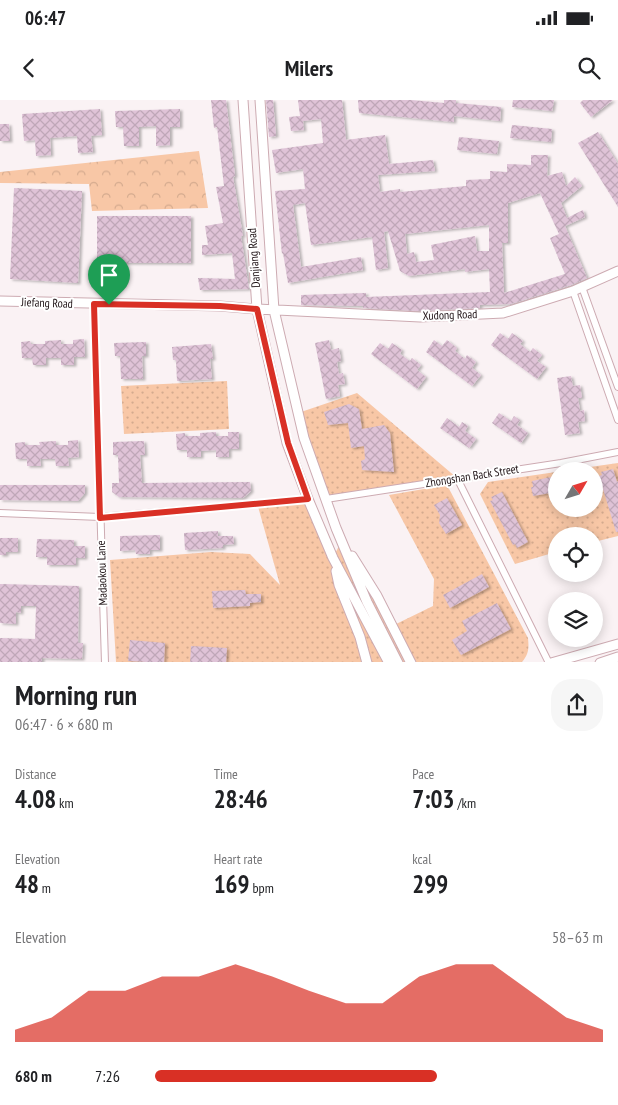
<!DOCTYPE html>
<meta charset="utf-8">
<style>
:root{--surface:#fff;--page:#f6f6f6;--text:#202124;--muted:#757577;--accent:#d93025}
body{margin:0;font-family:"PT Sans Narrow",sans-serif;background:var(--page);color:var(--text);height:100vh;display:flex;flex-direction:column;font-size:19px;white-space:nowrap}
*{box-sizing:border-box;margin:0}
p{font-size:16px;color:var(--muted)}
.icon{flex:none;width:28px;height:28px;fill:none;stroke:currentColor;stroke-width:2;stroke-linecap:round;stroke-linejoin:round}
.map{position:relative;height:562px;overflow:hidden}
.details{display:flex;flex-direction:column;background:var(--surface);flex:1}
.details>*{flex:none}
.needle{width:32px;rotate:51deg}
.buttons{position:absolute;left:548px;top:362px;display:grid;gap:10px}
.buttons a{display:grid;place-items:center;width:55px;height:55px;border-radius:50%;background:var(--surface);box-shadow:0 2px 12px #0003;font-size:25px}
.pin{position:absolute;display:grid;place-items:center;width:42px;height:42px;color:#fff;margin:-51px -21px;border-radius:50% 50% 50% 0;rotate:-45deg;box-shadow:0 0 5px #0007}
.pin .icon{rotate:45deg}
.round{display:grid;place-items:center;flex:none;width:52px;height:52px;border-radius:20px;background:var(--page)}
.head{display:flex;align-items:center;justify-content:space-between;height:85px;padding:0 15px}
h1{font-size:28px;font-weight:600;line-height:38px}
.metrics{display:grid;grid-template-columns:repeat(3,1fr);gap:8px;height:85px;padding:5px 15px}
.metrics div{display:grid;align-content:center}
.metrics b{font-size:25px;font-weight:600}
.metrics small{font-size:14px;font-weight:400}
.metrics p{font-size:14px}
.chart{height:140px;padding:10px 15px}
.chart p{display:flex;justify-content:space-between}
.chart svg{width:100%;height:90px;margin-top:5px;fill:var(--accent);opacity:.7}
ul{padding:0 15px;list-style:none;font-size:16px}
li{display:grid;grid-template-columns:80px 60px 1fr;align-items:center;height:38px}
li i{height:12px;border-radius:6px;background:var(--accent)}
.status{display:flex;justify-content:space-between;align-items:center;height:35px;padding:0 25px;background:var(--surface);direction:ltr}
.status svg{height:14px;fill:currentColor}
header{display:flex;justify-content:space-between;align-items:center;height:65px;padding:0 15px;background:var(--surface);font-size:22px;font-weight:600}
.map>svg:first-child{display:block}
.grass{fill:url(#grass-dots)}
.park{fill:url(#park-crowns)}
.building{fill:url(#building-cross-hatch);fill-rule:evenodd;filter:url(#shadow)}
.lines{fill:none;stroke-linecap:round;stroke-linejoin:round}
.street-casing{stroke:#cdabb2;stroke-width:8}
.secondary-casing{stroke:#cdabb2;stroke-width:11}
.street{stroke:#fff;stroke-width:6}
.secondary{stroke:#fff;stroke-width:9}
.route-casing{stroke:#fff;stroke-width:10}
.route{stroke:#d93025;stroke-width:6}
.labels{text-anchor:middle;stroke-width:4;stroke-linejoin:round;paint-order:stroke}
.street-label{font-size:12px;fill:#1f1316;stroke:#fff}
</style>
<div class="status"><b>06:47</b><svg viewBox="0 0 49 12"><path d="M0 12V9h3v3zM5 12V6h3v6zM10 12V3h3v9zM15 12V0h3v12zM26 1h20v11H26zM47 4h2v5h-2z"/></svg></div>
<header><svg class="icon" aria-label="back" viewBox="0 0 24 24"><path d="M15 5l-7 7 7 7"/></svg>Milers<svg class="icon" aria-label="search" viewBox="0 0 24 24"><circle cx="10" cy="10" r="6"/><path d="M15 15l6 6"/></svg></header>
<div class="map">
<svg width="618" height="563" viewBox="0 0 618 563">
<defs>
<pattern id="grass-dots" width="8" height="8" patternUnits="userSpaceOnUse" patternTransform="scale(1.25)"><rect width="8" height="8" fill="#f8c7a6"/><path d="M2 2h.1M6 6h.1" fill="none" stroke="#d4aa8e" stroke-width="1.8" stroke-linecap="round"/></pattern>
<pattern id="park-crowns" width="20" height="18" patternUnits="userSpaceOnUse" patternTransform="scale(1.25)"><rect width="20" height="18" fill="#f8c7a6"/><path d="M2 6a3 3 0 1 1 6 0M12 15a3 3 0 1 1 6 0" fill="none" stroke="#d4aa8e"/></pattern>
<pattern id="building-cross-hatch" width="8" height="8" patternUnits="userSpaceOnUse" patternTransform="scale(1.25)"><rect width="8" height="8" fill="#dfc3d7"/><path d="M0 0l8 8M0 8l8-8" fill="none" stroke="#bfa7b8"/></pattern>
<filter id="shadow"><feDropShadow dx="2.5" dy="1.5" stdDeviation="1" flood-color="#0004"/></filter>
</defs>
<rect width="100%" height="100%" fill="#faf2f4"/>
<path class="grass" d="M227,281L229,329L124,334L121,286Z
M357,293L457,378L326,399L298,313Z
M618,363V436L594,442V436H556V452L515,464L480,394L488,382L556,372V409H594V371H562Z
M447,385L528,538C529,548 529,555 521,563L116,562L110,460L211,452L250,454L280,485L257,403L308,399L333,457L342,441L392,526L433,506L434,479L389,395Z"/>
<path class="park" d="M199,51L208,108L92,111L89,84L0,83V72Z"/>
<path class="building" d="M211,0H226L235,76L233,77L243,136H241L249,189L200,190L198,178L235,179L232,153L202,155V145H208L205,126L223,123L216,87L224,86L217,27L214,28Z
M266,0H273L276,36L269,37Z
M298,0H342L346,40L385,35L389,64L433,60L435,71L378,75L380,92L400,89V92L466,86V80L490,79V71L507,72V64L531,65V55H548L547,76L562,72L566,86L575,77L582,86L561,103L567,118L583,110L585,117L565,126L587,178L571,185L511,204L480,205V208L416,211L363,208V206L301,205V195L366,193V197L490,192L489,169L465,172V169L409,176L400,171L388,131L384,132L388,168L376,170L372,137L311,145L305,103L293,105L301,167L361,157L363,170L288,183L283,153L282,154L275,91L305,89L303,69L276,73L272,50L323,43L321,19L303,21L304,30L291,31L289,17L300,16ZM540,93L559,134L550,138L565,174L504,193L502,143H508V103ZM489,125V151H477L475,136L431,145L434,160L416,162L414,152L407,154L405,134Z
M358,0H411L444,3V0H456V3L501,7L500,21L454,16V22L359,13Z
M513,0H554L552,11L512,7Z
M583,0H613L591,17L580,3Z
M100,9L102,35L91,36L93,52L78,53L77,36L50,38L51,55L36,56L35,40L24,41L22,14Z
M180,9V27H170V45L156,46V26L139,27V46H124L123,27H116L115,11Z
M0,24H9L10,41H0Z
M512,25L552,29L551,42L510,38Z
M598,32L618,64V107L578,43Z
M459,37L499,41L497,54L457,50Z
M14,88L82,91L78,183L10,179Z
M97,116H191V163H97Z
M500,233L508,239L512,233L523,241L520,244L530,252L533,248L542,255L537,261L546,267L537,279L491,245Z
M84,239L85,257H74V265H61V258H46V265H33L32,258H22L21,242L30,241L31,244H45V241L61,240V244H73V240Z
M329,240L331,250L339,248L341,261L337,262L339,274L343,273L345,284L338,285L340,296L326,299L315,243Z
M434,240L442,246L447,240L457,248L455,251L465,259L467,255L476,262L472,268L481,275L472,286L426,252Z
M146,242V256H142L143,279H121L120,256H115L114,243Z
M380,243L388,249L392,243L402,250L400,254L410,261L412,258L421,265L417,270L426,277L417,289L371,254Z
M211,244L213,259H210L212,279L177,281L176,260H173L172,247Z
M571,276L573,286L580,285L582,298H578L580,311L584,310L585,321L578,322L580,333L565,335L557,278Z
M349,304L359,309L362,329L384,325L390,333L394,372L362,370L361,361L365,359L364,346L351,348L348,323L328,325L324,312Z
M499,313L511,321L514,316L520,320L517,325L528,333L521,343L492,323Z
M447,318L459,327L462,322L468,326L465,331L476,339L469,348L440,328Z
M216,332V336H228V332H239V349H229V357H216V350L201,351V357H187V350H177L176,334L185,333V336H200V333Z
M78,340L79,357L68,358L69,366H56L55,359H40L41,366H27V359H16L15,343L25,342V345H40L39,342L56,341V345H68V341Z
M144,341L145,355H140L142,383L250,382L251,391L243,398L119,397L112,392V383H119L118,355H113V342Z
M613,369L617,382L618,381V432H616L599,376L602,375L601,372Z
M556,376V392L533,396L531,387H533L532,381Z
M0,385H85V393L78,401L0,400Z
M502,392L528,442L517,448L515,444L513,445L490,401L493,400L491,397Z
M447,398L462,425L446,434L439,423L440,415L434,405Z
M218,431V436H233L234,444L223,445V448L185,450L184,433Z
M160,435V450H150V454H136L135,450L120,451V436Z
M0,438H18V452H6V455H0Z
M37,439L74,440V446H85V458H76V465H47V457H36Z
M482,474L489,487L450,508L443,495Z
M0,484L79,486L78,543H83L82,559L42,558V563L0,562V538L35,539L36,506H21V513L16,512V524L0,523Z
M245,490L246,494H261V502L250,503V506L213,508L212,491Z
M497,503L511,529L461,555L452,540L467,531L462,521Z
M130,540L165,543L164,563L128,561Z
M191,546L227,548L226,563H190Z"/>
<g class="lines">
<defs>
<path id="street" d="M582,187L618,287
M573,191L618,320
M94,204L105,563
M457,378L549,563
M326,399L561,363L618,352
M0,413L100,417L308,399"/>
<path id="secondary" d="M243,0L257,209L287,343L308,399L333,458L389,563
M260,0L274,210L304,338L336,428L367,502L398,563
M0,201L220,206L257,209L420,217L503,213L573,191L618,171
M352,456L377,496L411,563
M336,471L339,485L360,537L367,563
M551,563L618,544
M600,563L618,557"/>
</defs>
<use href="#street" class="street-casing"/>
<use href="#secondary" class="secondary-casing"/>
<use href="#street" class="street"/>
<use href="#secondary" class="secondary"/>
</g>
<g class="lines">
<defs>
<path id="route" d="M94,204L220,206L257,209L288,343L308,399L100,418Z"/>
</defs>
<use href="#route" class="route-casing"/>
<use href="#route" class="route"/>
</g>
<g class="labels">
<g class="street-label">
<text transform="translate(254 158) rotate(-94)" y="4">Danjiang Road</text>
<text transform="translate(47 203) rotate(2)" y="4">Jiefang Road</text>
<text transform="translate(450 215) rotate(-2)" y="4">Xudong Road</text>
<text transform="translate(472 376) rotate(-9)" y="4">Zhongshan Back Street</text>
<text transform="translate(102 473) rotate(-92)" y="4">Madaokou Lane</text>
</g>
</g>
</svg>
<div class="buttons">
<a><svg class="needle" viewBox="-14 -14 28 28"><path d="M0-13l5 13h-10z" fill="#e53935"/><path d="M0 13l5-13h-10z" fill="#757577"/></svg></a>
<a><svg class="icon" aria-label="locate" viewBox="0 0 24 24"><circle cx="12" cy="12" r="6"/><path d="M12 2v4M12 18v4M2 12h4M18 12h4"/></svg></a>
<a><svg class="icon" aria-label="layers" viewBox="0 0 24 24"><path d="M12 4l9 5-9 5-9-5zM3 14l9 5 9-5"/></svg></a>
</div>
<div class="pin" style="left:109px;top:205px;background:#1e9e55"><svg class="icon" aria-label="arrive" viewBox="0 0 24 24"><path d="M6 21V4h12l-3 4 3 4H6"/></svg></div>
</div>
<section class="details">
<div class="head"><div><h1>Morning run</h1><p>06:47 · 6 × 680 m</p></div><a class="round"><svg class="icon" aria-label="share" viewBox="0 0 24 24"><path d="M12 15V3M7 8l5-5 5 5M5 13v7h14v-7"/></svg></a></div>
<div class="metrics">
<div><p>Distance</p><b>4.08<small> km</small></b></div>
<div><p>Time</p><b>28:46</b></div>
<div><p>Pace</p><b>7:03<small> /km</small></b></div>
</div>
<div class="metrics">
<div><p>Elevation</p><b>48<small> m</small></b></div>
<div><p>Heart rate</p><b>169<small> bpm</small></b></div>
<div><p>kcal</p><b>299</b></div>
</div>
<div class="chart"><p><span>Elevation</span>58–63 m</p>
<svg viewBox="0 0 160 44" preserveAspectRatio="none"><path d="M0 44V38L10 32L20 19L30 19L40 12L50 12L60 6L70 12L80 19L90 25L100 25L110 12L120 6L130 6L140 19L150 32L160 38V44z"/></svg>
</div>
<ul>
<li><b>680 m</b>7:26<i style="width:63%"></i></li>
</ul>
</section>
